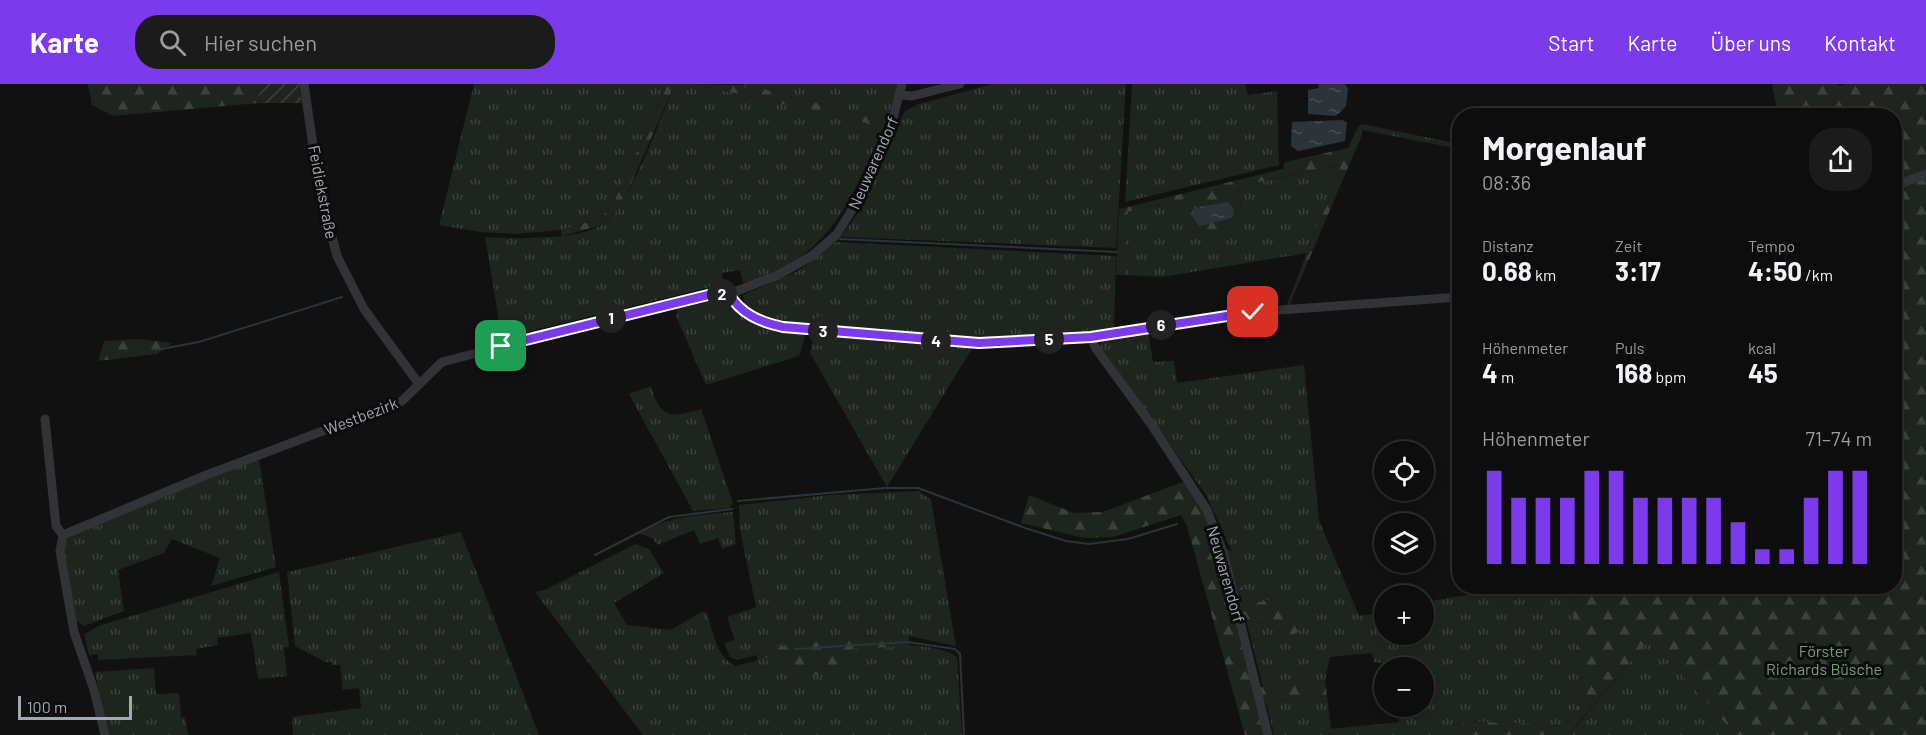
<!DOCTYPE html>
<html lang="de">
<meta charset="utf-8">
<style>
:root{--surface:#0d0d0e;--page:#1b1b1c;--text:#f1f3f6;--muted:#9a9c9e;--line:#2d2d2e;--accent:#7c3aed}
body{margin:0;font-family:Barlow,sans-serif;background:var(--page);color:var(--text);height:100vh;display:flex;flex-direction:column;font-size:22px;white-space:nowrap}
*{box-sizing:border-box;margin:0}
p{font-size:20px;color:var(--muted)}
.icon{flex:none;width:33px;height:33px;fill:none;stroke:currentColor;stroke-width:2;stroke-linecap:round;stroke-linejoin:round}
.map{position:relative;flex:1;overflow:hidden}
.sheet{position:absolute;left:1452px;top:24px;width:450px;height:486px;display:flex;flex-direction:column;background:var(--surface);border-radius:24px;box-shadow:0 3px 9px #0003,0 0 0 2px var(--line)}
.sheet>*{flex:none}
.fabs{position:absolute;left:1374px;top:357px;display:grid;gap:12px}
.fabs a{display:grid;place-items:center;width:60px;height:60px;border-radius:50%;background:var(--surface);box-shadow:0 3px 9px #0003,0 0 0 2px var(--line);font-size:30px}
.scale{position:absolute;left:18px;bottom:15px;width:114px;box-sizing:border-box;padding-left:6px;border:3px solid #a4a8b1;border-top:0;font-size:16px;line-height:21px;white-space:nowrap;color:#a4a8b1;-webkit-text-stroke:4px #0c0c0d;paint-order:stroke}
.pin{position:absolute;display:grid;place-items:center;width:51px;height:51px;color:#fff;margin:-26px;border-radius:12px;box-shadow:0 3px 9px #0006}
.km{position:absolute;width:30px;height:30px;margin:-15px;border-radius:50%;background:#222;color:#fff;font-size:16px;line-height:30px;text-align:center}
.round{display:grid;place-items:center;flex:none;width:63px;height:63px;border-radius:24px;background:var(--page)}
.overview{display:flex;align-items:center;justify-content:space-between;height:102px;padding:0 30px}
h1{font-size:33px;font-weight:700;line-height:45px}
.stats{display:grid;grid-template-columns:repeat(3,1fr);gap:9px;height:102px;padding:6px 30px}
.stats div{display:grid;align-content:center}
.stats b{font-size:26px;font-weight:700}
.stats small{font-size:16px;font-weight:400}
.stats p{font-size:16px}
.chart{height:168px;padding:12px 30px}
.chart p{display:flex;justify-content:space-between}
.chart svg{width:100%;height:108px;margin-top:6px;stroke:var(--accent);stroke-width:6}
header{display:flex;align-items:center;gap:36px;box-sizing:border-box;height:84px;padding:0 30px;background:var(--accent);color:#fff}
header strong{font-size:28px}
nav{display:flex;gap:33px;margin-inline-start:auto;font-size:21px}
.search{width:420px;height:54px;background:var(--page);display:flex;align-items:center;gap:15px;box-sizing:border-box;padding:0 21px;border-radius:24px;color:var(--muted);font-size:22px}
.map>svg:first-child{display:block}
.grass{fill:url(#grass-tufts)}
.forest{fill:url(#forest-firs)}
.garden{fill:url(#garden-furrows)}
.water{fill:url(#water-ripples)}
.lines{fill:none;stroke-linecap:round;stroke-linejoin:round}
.stream{stroke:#2c3339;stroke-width:2}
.minor{stroke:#323337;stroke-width:9}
.route-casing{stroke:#fff;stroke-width:12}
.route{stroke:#7c3aed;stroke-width:8}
.labels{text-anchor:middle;stroke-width:6;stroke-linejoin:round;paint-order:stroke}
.street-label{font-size:16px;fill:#a4a8b1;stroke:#0c0c0d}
.park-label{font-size:16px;fill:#7d9a7d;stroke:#0c0c0d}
</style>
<header>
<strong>Karte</strong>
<div class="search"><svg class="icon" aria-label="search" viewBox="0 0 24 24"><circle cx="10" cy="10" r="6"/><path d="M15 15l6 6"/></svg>Hier suchen</div>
<nav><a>Start</a><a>Karte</a><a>Über uns</a><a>Kontakt</a></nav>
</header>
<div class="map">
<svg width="1926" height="651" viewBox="0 0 1926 651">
<defs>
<pattern id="grass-tufts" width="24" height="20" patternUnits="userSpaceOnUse" patternTransform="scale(1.5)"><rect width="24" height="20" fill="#1e241e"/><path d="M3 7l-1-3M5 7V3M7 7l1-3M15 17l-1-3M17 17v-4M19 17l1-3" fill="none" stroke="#3c413c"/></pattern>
<pattern id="forest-firs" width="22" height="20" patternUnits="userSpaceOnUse" patternTransform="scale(1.5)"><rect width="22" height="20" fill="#1e241e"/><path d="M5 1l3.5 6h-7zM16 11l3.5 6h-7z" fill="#3c413c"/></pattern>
<pattern id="garden-furrows" width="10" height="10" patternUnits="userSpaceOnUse" patternTransform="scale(1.5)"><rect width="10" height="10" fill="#1e241e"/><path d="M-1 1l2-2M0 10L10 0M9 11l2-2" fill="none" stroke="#3c413c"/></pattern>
<pattern id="water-ripples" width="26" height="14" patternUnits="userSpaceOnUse" patternTransform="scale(1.5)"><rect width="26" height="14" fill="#2c3339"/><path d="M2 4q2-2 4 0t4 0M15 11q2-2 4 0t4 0" fill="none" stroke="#484e53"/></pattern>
</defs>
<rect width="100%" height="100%" fill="#111112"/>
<path class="grass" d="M474,0H668L613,120L601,134L561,146L516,150L481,148L439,141Z
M675,0H694L884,43C850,117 831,175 743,199L740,186L722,189L723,200L502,254L485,153C515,155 576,156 602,141C628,126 662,31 675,0Z
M898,0L887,37L748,1V0Z
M992,0H1126L1116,164L841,153L859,127L905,27L919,20Z
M1132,0H1245L1248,11L1277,7L1279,81L1125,118Z
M1362,40L1459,60V65L1362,46Z
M1342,81L1307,169L1162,193L1124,191L1125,128L1187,115L1192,149L1242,140L1239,102Z
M836,158L1116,172L1114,245L979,254L786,239L768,235L744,222L743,211L798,187Z
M709,215L726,220L763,244L806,250L799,272L706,301L676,232L678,223Z
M1148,246L1153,278L1174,277L1177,299L1304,281L1319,436L1359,532L1371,530L1385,551L1424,550V518L1517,503H1570L1583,614L1565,642L1464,637L1465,651H1274L1266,618L1327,612L1331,645L1399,638L1398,623L1424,622V584L1395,583L1394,581L1374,578L1372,569L1330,573L1325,597L1263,603L1246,536L1265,540L1288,552V512L1254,519L1246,515L1232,467L1206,411L1100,262L1103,255Z
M814,251L973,263L887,403L810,269Z
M651,302C660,335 672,334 701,325L733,419L729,424L693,427L629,310Z
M259,375L276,483L211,502L220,474L172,455L164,469L118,486L124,527L84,542L74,535L63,463L69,451Z
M919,407L931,416L956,562L909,552L856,553L761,564L756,571L737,576L730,573L724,559L735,556L727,533L756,523L740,446L739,421L830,411Z
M733,428L736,460L722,465L718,454L700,460L694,446L658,461L652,454L638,449C669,432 699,431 733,428Z
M461,448L539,651H293L292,633L361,624L359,604L343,606L340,581H332V578H325L295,562L287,488Z
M635,460L649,465L664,489L614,519L627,541L671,546L703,527L707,529C713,547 717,575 736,582L786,568L795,597C812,587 829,575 847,566C867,557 941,559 957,573L962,651H643L535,508L545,506Z
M279,488L289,563L284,564L287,592L258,595L251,549L217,554L218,561L196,565L197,571L98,576V570L89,571L84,550L101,541Z
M1650,555L1736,651H1576L1572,647Z
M154,584L156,610L179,609L181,633H185L188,651H108L95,588Z"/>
<path class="forest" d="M88,0H257L260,19L113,32L92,21Z
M668,0H675L621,123L602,141L562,152L561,146L601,134L613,120Z
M694,0L748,1L887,37L884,43Z
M1772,0H1838L1839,2L1846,0H1926V651H1736L1650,555L1572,646L1576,651H1465L1463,637L1565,642L1583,614L1570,503L1894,502V32L1778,31Z
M1362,40V51L1289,222L1286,223L1341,81L1239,102L1242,140L1192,149L1186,115L1126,128L1124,191H1116L1119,125L1283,85L1285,78L1348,64L1358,43Z
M137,255L172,259L157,270L98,277L104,257Z
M1185,397L1203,426L1216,461L1232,467L1246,515L1254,519L1288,512L1298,548L1289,553L1265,540L1243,535L1253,604L1325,597L1327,612L1266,618L1258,628L1264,651H1245L1187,442L1181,431L1113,453L1084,454L1021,439L1029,411L1074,429L1103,428Z
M909,552V562L850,565L852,582L794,597L786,569L758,576L756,571L761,564L856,553Z"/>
<path class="garden" d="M257,0H299L302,19H260Z"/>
<path class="water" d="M1318,0H1345L1348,5L1346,22L1336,32L1308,30V6L1319,4Z
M1343,36L1347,39L1345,57L1298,67L1291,62L1292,38Z
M1228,118L1234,126L1232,134L1199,142L1192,132L1194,124Z"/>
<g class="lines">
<path class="stream" d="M745,3L746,0
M840,155L1117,168
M156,266L199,258L342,213
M738,417L885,404H918L1025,444L1066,457L1089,460L1128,455L1177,440
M595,471L669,433L732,425
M795,565L907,558L955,565L960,570L964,651"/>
<path class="minor" d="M304,0L319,103L337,172L364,225L419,300
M901,11L912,12L960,0
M1894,102L1926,90
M729,210C741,230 760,238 783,243L979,259L1091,253L1253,228L1460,213
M1091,253L1095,263L1151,340L1207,426L1223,468L1268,651
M45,335L56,442L63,451
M105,651L94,606L74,548L60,467L63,451L204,392L402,317L442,278L690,214L729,210L778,191L813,171L837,150L858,116L890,45L902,0"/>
</g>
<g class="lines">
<defs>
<path id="route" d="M501,262L708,211L729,210C741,230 760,238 783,243L979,259L1091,253L1253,228"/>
</defs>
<use href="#route" class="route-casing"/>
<use href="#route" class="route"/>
</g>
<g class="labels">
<g class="street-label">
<text transform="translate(873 79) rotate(-66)" y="6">Neuwarendorf</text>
<text transform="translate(323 108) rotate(79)" y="6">Feidiekstraße</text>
<text transform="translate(361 332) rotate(-21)" y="6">Westbezirk</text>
<text transform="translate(1226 490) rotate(74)" y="6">Neuwarendorf</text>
</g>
<g class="park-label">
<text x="1824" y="573">Förster<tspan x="1824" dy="18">Richards Büsche</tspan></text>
</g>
</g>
</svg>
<div class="fabs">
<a><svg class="icon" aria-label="locate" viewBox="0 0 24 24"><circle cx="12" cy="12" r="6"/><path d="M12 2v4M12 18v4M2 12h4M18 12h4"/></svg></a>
<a><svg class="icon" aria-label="layers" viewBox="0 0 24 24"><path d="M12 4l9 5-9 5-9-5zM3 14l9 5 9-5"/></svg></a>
<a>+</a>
<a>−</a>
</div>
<div class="scale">100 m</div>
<div class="pin" style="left:501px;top:262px;background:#1e9e55"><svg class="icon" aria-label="arrive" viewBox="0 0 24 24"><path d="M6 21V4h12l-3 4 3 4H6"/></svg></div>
<div class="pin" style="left:1253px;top:228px;background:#d93025"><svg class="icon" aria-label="check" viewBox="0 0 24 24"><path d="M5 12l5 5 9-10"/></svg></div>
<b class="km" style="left:611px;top:234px">1</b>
<b class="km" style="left:722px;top:210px">2</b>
<b class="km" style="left:823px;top:247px">3</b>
<b class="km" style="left:936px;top:257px">4</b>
<b class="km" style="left:1049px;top:255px">5</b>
<b class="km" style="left:1161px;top:241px">6</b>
<section class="sheet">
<div class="overview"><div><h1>Morgenlauf</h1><p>08:36</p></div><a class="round"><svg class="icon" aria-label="share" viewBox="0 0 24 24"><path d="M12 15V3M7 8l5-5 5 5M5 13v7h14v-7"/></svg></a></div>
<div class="stats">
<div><p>Distanz</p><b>0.68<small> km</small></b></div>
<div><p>Zeit</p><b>3:17</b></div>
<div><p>Tempo</p><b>4:50<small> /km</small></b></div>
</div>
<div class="stats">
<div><p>Höhenmeter</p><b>4<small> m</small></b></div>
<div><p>Puls</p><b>168<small> bpm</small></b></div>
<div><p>kcal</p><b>45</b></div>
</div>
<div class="chart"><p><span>Höhenmeter</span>71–74 m</p>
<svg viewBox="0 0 160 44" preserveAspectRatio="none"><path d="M5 44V6M15 44V17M25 44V17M35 44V17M45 44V6M55 44V6M65 44V17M75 44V17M85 44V17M95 44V17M105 44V27M115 44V38M125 44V38M135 44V17M145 44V6M155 44V6"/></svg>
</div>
</section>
</div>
